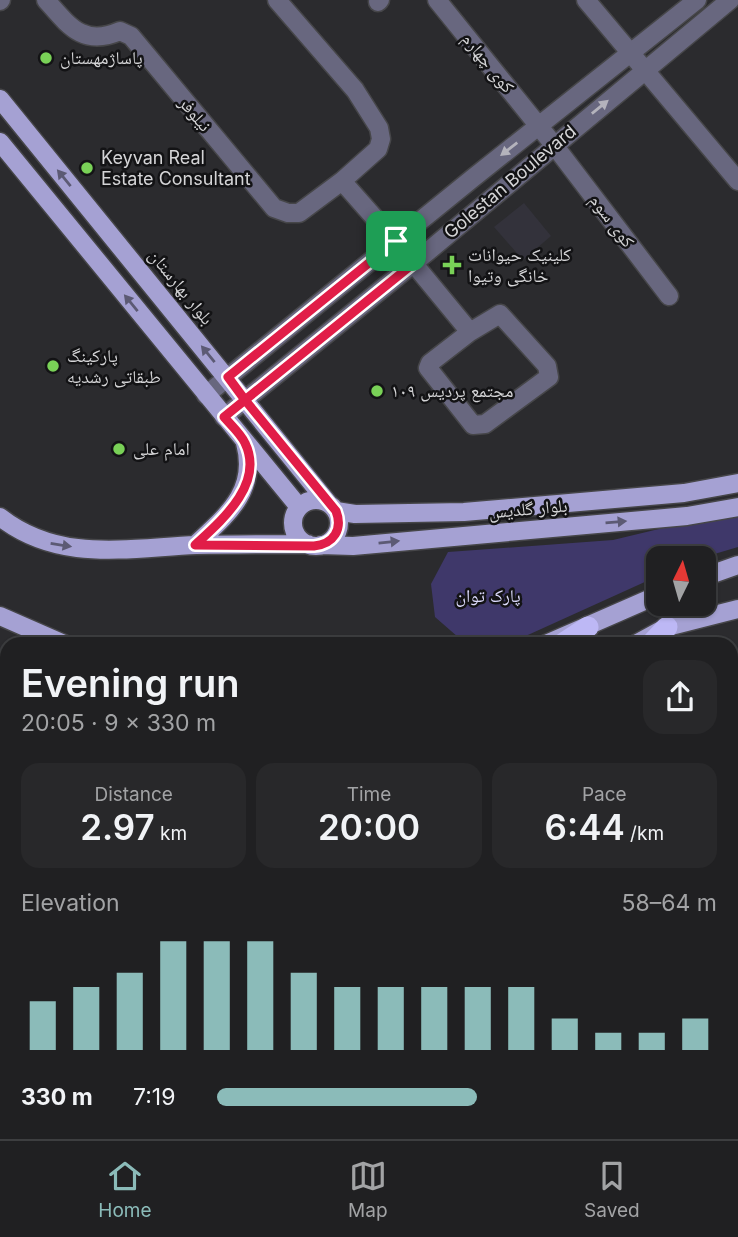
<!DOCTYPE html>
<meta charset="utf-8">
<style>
:root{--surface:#202022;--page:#28282a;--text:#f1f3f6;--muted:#a2a3a5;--line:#3d3e40;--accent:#8bbbb9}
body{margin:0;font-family:Inter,"Noto Naskh Arabic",sans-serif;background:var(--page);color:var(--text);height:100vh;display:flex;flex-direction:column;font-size:26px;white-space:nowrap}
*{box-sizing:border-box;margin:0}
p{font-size:23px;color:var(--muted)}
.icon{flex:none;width:38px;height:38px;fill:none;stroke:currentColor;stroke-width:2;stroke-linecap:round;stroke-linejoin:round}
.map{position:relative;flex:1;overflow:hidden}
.drawer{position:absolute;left:0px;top:637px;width:738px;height:502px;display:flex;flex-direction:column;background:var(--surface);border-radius:21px 21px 0 0;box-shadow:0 2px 5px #0004,0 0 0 2px var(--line)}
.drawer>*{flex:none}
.needle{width:46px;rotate:5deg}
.fabs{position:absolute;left:646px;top:546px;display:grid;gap:14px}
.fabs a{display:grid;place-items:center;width:70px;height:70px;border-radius:14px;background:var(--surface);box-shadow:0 2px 5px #0004,0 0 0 2px var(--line);font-size:35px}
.pin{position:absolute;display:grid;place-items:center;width:60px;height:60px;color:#fff;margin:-30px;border-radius:14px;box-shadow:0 4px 10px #0006}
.round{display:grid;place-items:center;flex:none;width:74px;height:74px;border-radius:21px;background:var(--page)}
.head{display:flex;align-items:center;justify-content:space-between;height:119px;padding:0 21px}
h1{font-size:38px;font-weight:600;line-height:52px}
.metrics{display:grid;grid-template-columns:repeat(3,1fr);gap:10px;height:119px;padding:7px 21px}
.metrics div{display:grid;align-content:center;border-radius:18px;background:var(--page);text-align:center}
.metrics b{font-size:35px;font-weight:600}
.metrics small{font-size:19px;font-weight:400}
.metrics p{font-size:19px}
.chart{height:196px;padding:14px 21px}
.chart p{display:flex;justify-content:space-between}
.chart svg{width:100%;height:126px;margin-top:7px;stroke:var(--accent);stroke-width:6}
ul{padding:0 21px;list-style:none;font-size:23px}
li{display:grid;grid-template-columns:112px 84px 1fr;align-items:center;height:52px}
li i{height:18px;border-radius:9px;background:var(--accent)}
.dock{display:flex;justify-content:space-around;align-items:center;height:98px;border-top:2px solid var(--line);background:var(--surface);font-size:19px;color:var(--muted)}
.dock a{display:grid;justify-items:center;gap:4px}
.dock .on{color:var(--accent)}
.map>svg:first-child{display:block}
.built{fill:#33323b}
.green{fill:#3f386a}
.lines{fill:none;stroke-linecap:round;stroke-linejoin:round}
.minor-casing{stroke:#464649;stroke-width:21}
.major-casing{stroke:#464649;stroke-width:21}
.highway-casing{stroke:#464649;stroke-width:24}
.minor{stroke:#68677f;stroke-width:18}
.major{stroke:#a5a1d3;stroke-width:18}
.highway{stroke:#bdb8f5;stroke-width:21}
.oneway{fill:#b4b3bc}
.oneway2{fill:#5c5a74}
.route-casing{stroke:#fff;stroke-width:14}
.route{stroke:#e11d48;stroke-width:9}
.poi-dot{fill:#79d157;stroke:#131315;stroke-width:2.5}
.labels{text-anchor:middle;stroke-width:5;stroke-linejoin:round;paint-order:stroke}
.poi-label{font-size:18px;fill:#d4d4d6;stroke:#131315;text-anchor:start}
.street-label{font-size:18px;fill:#d4d4d6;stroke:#131315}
.park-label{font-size:18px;fill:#dddbfd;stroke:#131315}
</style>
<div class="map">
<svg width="738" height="1139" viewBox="0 0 738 1139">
<rect width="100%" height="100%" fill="#2b2b2e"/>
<path class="built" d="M524,203L551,236L523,260L494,227Z"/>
<path class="green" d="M738,510V547L701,558H658V576L508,644H466L435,617L431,584L448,552L613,540Z
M0,649L7,653V760H0Z
M7,788V841L0,834V790Z
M0,1096H7V1132H170L187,1139H0Z"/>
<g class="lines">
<defs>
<path id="minor" d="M46,0C69,26 83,47 120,31L131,36L274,208L288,213H299L342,181L395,241L470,332L430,363L428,368L473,425L485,424L549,377L547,366L500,314L470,332
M277,0L355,90L379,128L381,139L378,149L342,181
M437,0L554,145L669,296
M586,0L738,181
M0,1L1,0
M378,2L380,0
M206,395L473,178L697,0
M224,417L414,263L730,0"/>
<path id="major" d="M0,99L328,503
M0,142L299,507
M293 523a23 23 0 1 1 46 0a23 23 0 1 1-46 0Z
M336,511L355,514L464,512L684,493L738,483
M0,517C59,563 126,548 196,545C233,544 270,544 308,544
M195,545C227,515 258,491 245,443
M321,545L353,546L687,516L738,507
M704,577L738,565
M0,616L64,644
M546,644L658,595
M636,644L667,627L738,609
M308,1139L311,1132"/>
<path id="highway" d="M562,644L588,627
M651,644L667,627
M0,775L7,774
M0,856L7,863
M0,950L7,953
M0,1021L7,1024
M0,1078L7,1079
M267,1132L293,1138
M435,1132L450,1139
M580,1132L586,1139"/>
</defs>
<use href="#minor" class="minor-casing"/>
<use href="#major" class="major-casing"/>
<use href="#highway" class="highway-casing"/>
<use href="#minor" class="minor"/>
<use href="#major" class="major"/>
<use href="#highway" class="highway"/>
</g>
<defs><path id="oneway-solid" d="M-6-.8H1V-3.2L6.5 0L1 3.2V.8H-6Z" transform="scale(1.75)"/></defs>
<g class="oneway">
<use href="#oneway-solid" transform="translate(600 107) rotate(-39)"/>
<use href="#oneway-solid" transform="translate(509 149) rotate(142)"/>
</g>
<g class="oneway2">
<use href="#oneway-solid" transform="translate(64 178) rotate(-129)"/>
<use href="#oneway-solid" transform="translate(131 303) rotate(-129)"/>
<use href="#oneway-solid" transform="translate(208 354) rotate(-129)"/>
<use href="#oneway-solid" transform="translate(616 522) rotate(-5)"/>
<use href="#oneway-solid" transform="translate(389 542) rotate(-6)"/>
<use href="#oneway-solid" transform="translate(61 545) rotate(9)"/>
</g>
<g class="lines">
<defs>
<path id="route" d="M396,241L228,377L245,400L224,417C231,425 241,434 245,443C265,484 221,521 195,545L314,546C334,544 343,529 336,511L245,400L414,263L396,241"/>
</defs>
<use href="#route" class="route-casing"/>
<use href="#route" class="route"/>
</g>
<g class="poi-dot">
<circle cx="46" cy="58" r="7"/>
<circle cx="87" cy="168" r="7"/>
<path d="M448.5 254.5h7v7h7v7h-7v7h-7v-7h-7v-7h7z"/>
<circle cx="53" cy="366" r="7"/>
<circle cx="377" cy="391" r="7"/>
<circle cx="119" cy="449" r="7"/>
</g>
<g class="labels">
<g class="poi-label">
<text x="60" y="64">پاساژمهستان</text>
<text x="101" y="164">Keyvan Real<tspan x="101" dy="21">Estate Consultant</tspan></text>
<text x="468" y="261">کلینیک حیوانات<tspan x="468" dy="21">خانگی وتیوا</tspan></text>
<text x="67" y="362">پارکینگ<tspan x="67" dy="21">طبقاتی رشدیه</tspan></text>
<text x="391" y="397">مجتمع پردیس ۱۰۹</text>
<text x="133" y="455">امام علی</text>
</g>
<g class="street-label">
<text transform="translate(488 63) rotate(51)" y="6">کوی چهارم</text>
<text transform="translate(195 114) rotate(50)" y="6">نیلوفر</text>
<text transform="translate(510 182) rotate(-40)" y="6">Golestan Boulevard</text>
<text transform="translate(612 221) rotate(53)" y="6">کوی سوم</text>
<text transform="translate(181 287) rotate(51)" y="6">بلوار بهارستان</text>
<text transform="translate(528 509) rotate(-5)" y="6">بلوار گلدیس</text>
</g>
<g class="park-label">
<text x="488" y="602">پارک توان</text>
</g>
</g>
</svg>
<div class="fabs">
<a><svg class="needle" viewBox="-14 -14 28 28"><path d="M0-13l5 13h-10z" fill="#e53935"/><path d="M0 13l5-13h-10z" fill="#a2a3a5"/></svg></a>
</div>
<div class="pin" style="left:396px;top:241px;background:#1e9e55"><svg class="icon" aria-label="arrive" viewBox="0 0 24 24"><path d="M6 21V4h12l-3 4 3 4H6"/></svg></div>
<section class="drawer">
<div class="head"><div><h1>Evening run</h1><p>20:05 · 9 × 330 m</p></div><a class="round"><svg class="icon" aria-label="share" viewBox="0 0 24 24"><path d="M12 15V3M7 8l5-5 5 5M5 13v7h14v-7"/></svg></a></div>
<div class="metrics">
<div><p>Distance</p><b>2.97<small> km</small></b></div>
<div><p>Time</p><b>20:00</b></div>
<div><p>Pace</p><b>6:44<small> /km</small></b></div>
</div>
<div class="chart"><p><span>Elevation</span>58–64 m</p>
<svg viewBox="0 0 160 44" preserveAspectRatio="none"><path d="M5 44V27M15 44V22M25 44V17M35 44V6M45 44V6M55 44V6M65 44V17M75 44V22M85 44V22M95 44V22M105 44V22M115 44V22M125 44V33M135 44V38M145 44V38M155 44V33"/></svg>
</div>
<ul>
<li><b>330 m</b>7:19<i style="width:52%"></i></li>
</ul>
</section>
</div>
<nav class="dock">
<a class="on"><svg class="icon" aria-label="home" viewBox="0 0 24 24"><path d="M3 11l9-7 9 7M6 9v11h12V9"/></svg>Home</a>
<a><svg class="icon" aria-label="map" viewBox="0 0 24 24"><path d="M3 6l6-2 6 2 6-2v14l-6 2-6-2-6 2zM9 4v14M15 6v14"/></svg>Map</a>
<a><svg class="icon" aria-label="saved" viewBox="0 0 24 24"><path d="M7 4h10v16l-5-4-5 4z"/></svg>Saved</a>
</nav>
